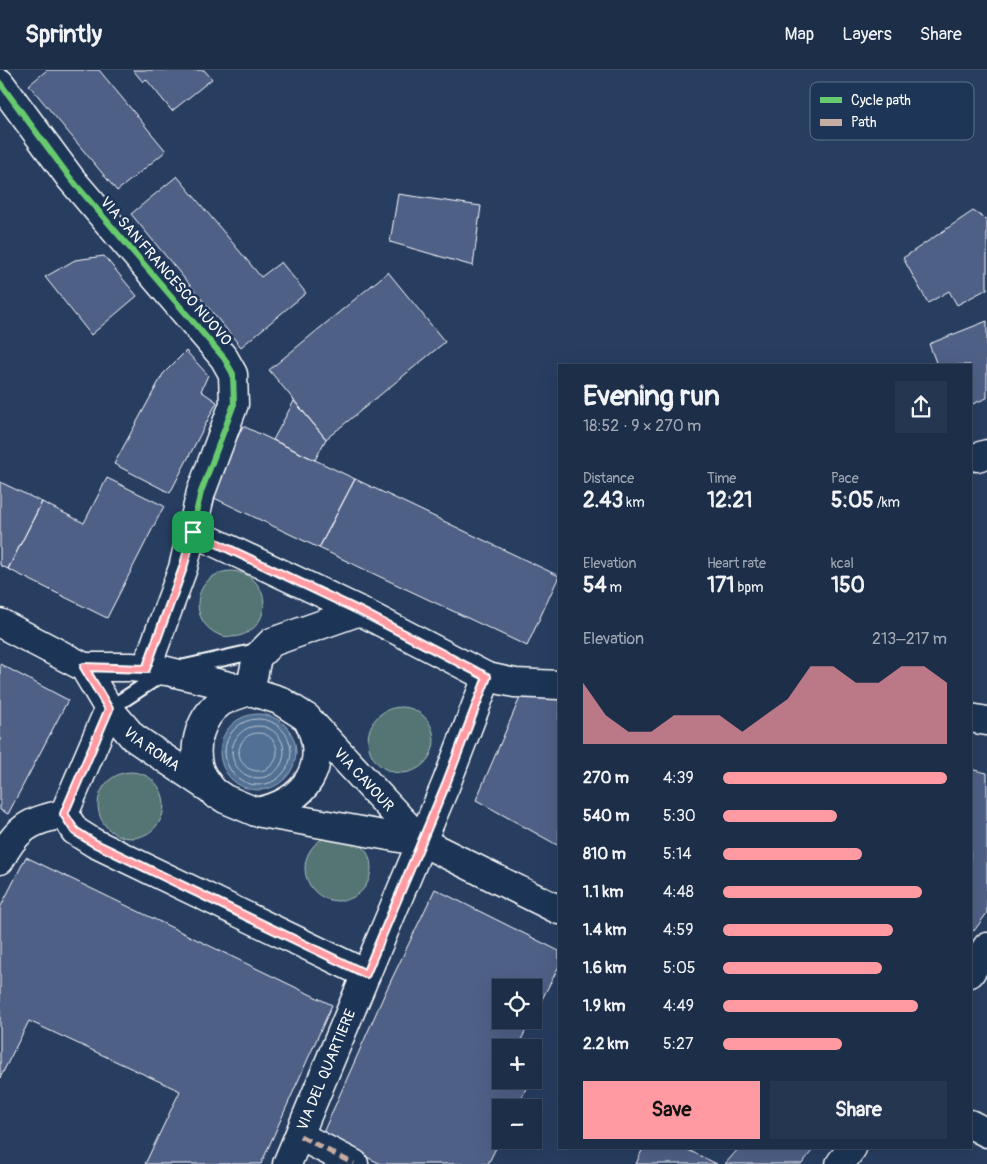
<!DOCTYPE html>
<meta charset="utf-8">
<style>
:root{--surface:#1d2e49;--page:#253650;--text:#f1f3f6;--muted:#a0a8b4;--line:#3b4a61;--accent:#ff9aa2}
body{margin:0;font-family:Pangolin,sans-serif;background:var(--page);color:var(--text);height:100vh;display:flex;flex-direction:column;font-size:19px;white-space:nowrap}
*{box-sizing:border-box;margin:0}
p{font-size:16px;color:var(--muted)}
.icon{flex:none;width:28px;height:28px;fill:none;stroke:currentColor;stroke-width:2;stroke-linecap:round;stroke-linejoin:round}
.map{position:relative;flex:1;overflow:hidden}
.panel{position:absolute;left:558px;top:294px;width:414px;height:785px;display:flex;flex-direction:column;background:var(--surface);border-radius:0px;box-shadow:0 5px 20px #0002,0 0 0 1px var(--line)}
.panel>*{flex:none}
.buttons{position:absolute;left:492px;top:909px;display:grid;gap:10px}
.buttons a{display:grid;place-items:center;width:50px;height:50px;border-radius:0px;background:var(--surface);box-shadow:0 5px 20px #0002,0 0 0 1px var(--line);font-size:25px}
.pin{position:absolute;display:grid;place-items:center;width:42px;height:42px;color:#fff;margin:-21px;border-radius:10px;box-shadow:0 2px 8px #0006}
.round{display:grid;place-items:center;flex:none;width:52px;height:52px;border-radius:0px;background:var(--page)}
.head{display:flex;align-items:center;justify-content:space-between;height:85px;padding:0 25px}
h1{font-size:28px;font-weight:800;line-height:38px}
.figures{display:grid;grid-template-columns:repeat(3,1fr);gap:8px;height:85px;padding:5px 25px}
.figures div{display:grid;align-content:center}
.figures b{font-size:21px;font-weight:800}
.figures small{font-size:14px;font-weight:400}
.figures p{font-size:14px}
.chart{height:140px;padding:10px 25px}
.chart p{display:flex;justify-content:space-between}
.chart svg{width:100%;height:90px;margin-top:5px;fill:var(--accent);opacity:.7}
.primary-button{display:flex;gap:10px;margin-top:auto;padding:10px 25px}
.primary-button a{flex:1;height:58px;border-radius:0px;background:var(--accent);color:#111;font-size:20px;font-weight:800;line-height:58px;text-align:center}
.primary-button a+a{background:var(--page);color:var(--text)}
ul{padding:0 25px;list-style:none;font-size:16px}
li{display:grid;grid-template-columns:80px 60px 1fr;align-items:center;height:38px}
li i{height:12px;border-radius:6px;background:var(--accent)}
header{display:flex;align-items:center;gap:30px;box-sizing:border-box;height:70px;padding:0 25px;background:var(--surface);border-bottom:1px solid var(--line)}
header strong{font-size:24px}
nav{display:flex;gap:28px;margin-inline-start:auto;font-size:18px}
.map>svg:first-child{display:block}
.green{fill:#557574;stroke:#aababa}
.water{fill:#516f93;stroke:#97a9be}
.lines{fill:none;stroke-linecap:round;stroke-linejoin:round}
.shore{stroke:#b9c5d4;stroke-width:1}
.building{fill:#506087;stroke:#fff}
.lane-casing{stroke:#fff;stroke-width:18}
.street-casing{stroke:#fff;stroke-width:31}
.secondary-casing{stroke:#fff;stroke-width:31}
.lane{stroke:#1d3557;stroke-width:14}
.street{stroke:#1d3557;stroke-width:28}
.secondary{stroke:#1d3557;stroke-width:28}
.quiet{stroke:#c7aca2;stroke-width:5;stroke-dasharray:10 5;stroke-linecap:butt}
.cycleway-casing{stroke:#1d3557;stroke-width:9}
.cycleway{stroke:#67ca6e;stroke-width:6}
.route-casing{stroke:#fff;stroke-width:10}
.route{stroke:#ff9aa2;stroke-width:6}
.labels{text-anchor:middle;stroke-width:5;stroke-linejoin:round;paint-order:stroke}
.street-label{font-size:15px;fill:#fff;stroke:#1d3557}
.key{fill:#1d3557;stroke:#617289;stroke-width:1}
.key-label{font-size:14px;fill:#fff}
</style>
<header>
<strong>Sprintly</strong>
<nav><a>Map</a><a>Layers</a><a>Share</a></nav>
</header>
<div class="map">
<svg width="987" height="1094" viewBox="0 0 987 1094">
<rect width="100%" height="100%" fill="#273e61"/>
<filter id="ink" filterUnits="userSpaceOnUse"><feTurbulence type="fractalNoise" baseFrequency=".02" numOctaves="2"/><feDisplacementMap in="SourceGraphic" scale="10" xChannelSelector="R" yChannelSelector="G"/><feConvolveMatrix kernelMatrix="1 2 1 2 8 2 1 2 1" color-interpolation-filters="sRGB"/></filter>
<g filter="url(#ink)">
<path class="green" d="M198 534a33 33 0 1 1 66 0a33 33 0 1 1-66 0Z
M368 670a33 33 0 1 1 66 0a33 33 0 1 1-66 0Z
M98 735a33 33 0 1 1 66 0a33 33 0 1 1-66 0Z
M305 798a33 33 0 1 1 66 0a33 33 0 1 1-66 0Z"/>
<path class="water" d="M220 682a38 38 0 1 1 76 0a38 38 0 1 1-76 0Z"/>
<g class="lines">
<path class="shore" d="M225 682a33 33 0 1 1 66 0a33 33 0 1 1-66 0Z
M232 682a26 26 0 1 1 52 0a26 26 0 1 1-52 0Z
M239 682a19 19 0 1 1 38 0a19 19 0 1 1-38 0Z"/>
</g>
<path class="building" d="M47,0H99L166,81L117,121L29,15Z
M133,0H204L212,9L172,41L146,9L143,12Z
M177,106L261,207L281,192L306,223L241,277L131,144Z
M398,124L481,136L473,196L390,172Z
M973,141L987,150V219L957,235L949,221L928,233L903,188Z
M104,186L137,226L91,265L45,207L75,190Z
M388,202L445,272L326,369L269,300Z
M987,251V328L970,335V295H937L929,274Z
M186,281L208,305L201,321L217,332L170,423L114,394L163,304Z
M294,331L326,369L315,390L273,370Z
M243,356L355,409L319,478L210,426Z
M107,408L164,436L107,548L8,499L42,432L84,453Z
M355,409L559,506L527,576L319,478Z
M0,412L42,432L8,499L0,495Z
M0,594L68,630L8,744L0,740Z
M522,623L559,624V776L476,730Z
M970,699L987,703V843L974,861L970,858Z
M26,787L332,935L261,1094H145L180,1021L29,951L0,1008V838Z
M435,819L559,881V896L534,945V918H501V950H531L517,978H501V1010H530L517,1038H501V1068L488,1094H381L322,1065L385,923Z
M643,1078H684L717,1094H636Z
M739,1078H814L802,1094H725Z"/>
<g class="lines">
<defs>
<path id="lane" d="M109,639L167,601L261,580"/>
<g id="street">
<path d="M0,13L71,109L224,288L233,304L234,334L201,422L183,498L146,599"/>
<path d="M977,387L987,384"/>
<path d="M487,607L515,613L559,615"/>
<path d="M970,648L987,651"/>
<path d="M215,724C210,716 202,708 199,698C192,675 201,646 221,632C230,627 240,624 250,621L257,587L272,572L360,541"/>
<path d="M256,742C305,733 332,695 307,648"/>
<path d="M64,744L75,761L94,773L366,904L446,714L487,607L360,541L193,462"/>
<path d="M64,744L109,639"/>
<path d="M0,790C16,759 30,750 64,744"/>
<path d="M970,903L987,877"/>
<path d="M300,1066L354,1094"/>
<path id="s1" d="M287,1094L366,904"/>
<path d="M840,1094L852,1078"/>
</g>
<g id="secondary">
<path id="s2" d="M0,553L84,597H131L167,601L250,621L279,630L307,648L422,772"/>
<path id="s3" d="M84,597L109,639L133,667L225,729L256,742L422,772L559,840"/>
<path d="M970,1054L987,1063"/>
</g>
</defs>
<use href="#lane" class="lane-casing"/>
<use href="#street" class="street-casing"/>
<use href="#secondary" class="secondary-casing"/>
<use href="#lane" class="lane"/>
<use href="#street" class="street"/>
<use href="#secondary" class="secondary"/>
<path class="quiet" d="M300,1066L354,1094"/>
<defs>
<path id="cycleway" d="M0,13L71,109L224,288L233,304L234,334L201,422L183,498L146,599
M64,744L75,761L94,773L366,904L446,714L487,607L360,541L193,462"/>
</defs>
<use href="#cycleway" class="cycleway-casing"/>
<use href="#cycleway" class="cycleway"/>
</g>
</g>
<g class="lines" filter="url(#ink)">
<defs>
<path id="route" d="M193,462L360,541L487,607L446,714L366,904L94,773L75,761L64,744L109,639L84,597L146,599L183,498Z"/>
</defs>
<use href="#route" class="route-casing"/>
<use href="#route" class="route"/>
</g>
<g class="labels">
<g class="street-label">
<text transform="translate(166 201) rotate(49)" y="5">VIA SAN FRANCESCO NUOVO</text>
<text dy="5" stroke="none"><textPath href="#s3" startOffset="108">VIA ROMA</textPath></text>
<text dy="5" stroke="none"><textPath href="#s2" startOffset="411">VIA CAVOUR</textPath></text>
<text dy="5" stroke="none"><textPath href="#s1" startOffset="102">VIA DEL QUARTIERE</textPath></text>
</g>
</g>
<rect x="810" y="12" width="164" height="58" rx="8" class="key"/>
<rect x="820" y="27" width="22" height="6" fill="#67ca6e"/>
<rect x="820" y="49" width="22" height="7" fill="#c7aca2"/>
<g class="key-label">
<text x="851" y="35">Cycle path</text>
<text x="851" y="57">Path</text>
</g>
</svg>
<div class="buttons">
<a><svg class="icon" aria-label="locate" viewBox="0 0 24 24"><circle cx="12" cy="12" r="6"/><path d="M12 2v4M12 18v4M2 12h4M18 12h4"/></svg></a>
<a>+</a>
<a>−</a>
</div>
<div class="pin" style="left:193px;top:462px;background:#1e9e55"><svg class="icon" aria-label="arrive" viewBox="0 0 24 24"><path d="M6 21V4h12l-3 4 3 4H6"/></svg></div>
<section class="panel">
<div class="head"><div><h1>Evening run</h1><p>18:52 · 9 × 270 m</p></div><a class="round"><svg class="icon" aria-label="share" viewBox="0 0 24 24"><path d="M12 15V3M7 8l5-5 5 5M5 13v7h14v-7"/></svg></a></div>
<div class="figures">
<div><p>Distance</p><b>2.43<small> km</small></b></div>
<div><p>Time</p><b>12:21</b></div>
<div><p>Pace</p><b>5:05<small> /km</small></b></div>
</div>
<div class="figures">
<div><p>Elevation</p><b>54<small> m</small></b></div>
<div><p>Heart rate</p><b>171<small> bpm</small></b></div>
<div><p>kcal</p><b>150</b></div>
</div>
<div class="chart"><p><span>Elevation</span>213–217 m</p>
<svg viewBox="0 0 160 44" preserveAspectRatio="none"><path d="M0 44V14L10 30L20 38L30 38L40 30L50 30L60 30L70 38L80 30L90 22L100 6L110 6L120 14L130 14L140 6L150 6L160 14V44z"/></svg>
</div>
<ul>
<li><b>270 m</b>4:39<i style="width:100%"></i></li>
<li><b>540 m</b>5:30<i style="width:51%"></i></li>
<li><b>810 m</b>5:14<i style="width:62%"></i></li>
<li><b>1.1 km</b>4:48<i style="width:89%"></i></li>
<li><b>1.4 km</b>4:59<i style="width:76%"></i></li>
<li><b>1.6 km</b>5:05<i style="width:71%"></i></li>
<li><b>1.9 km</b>4:49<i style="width:87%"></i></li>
<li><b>2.2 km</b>5:27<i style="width:53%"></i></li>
</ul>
<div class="primary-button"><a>Save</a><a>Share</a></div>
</section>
</div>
